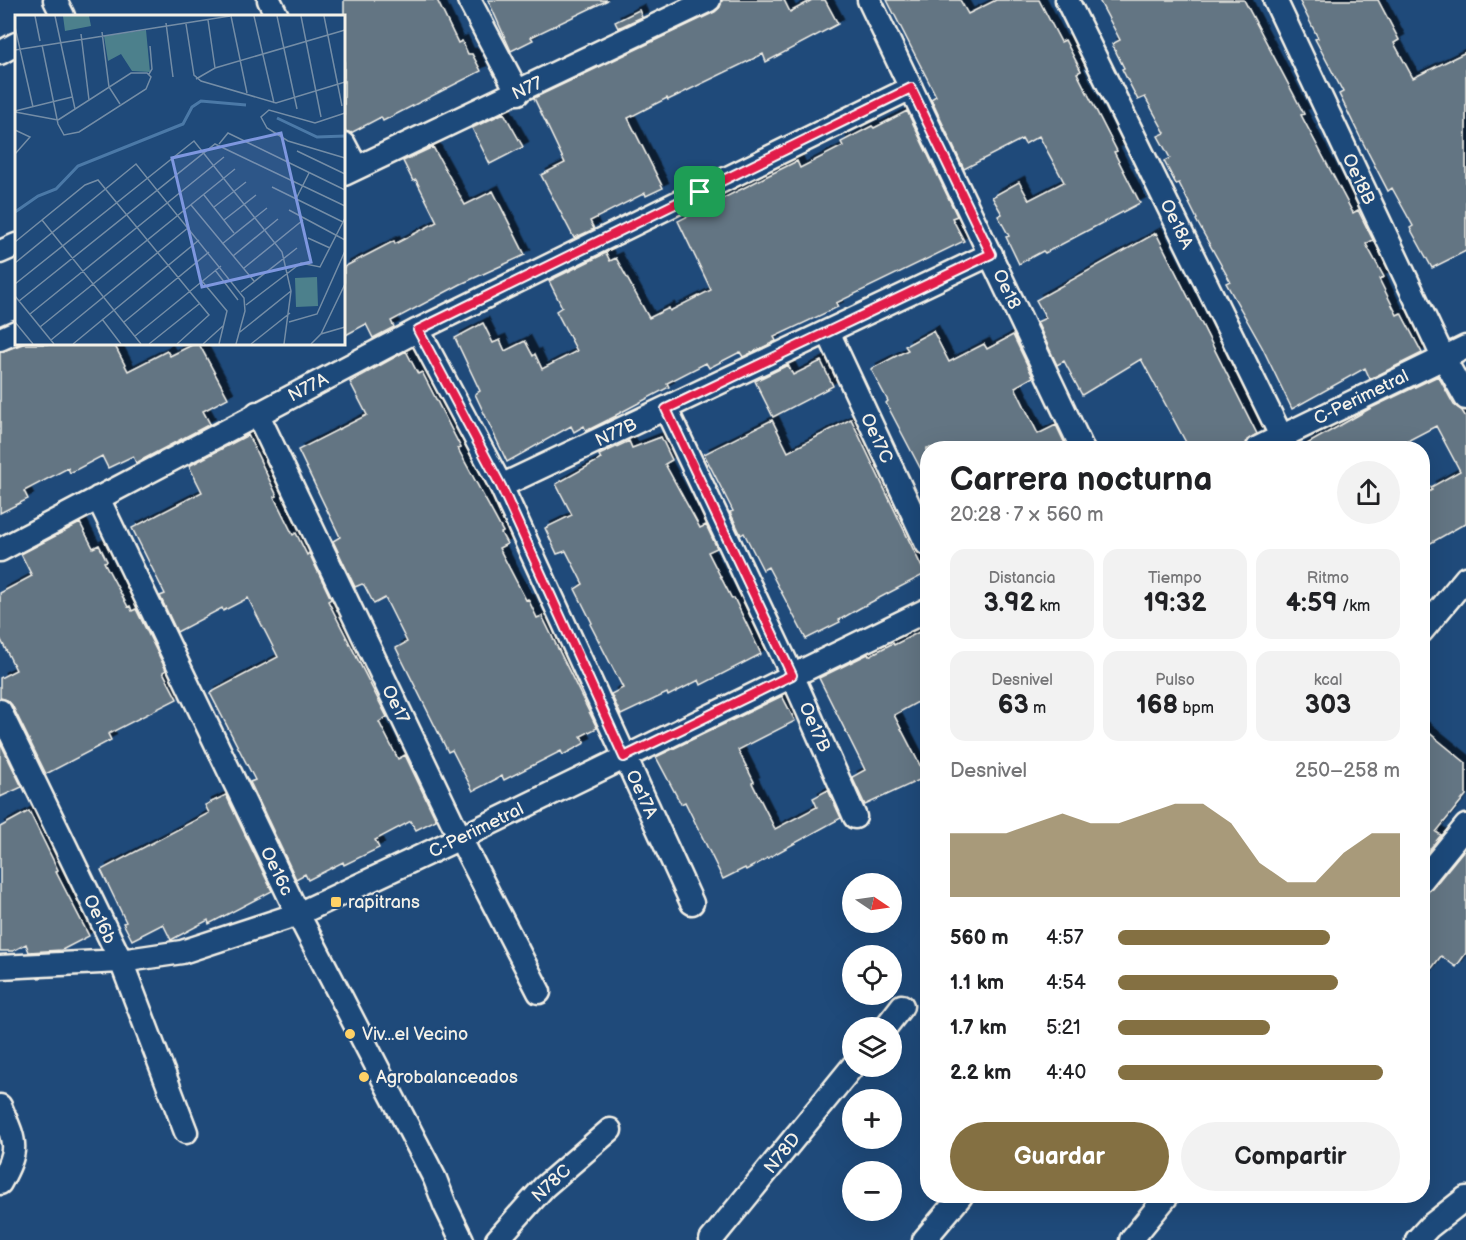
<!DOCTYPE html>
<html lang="es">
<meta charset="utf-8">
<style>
:root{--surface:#fff;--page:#f2f2f2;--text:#202124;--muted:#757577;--accent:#847042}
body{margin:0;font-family:"Balsamiq Sans",sans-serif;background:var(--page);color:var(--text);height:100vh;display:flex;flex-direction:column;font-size:22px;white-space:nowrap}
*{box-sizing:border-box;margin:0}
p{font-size:20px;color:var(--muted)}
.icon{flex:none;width:33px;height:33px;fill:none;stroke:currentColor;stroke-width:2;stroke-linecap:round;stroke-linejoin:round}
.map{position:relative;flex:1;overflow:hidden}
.drawer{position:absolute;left:920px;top:441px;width:510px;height:762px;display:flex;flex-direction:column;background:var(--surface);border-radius:24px;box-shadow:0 6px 24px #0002}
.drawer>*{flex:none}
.needle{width:39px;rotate:103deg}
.buttons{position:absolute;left:842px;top:873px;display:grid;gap:12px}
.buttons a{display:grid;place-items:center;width:60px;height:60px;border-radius:50%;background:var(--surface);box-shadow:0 6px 24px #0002;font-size:30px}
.pin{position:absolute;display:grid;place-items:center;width:51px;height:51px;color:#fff;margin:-26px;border-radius:12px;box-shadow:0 3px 9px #0006}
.round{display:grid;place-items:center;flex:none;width:63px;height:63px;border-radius:32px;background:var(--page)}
.head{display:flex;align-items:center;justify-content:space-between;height:102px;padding:0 30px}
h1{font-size:33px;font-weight:600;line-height:45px}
.metrics{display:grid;grid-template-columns:repeat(3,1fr);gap:9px;height:102px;padding:6px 30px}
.metrics div{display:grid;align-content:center;border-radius:15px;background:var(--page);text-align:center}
.metrics b{font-size:26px;font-weight:600}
.metrics small{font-size:16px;font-weight:400}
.metrics p{font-size:16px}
.chart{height:168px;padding:12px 30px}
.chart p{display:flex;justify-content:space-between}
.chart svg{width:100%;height:108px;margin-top:6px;fill:var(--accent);opacity:.7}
.button{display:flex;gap:12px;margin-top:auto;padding:12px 30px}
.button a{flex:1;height:69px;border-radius:36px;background:var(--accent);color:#fff;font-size:24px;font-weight:600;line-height:69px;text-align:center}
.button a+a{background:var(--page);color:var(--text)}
ul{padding:0 30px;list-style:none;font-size:20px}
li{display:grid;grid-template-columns:96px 72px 1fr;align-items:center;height:45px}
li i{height:15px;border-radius:8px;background:var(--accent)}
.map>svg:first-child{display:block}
.building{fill:#647483;stroke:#f4f1e8;stroke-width:1.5;filter:url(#shadow)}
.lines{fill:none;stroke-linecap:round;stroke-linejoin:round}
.street-casing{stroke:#f4f1e8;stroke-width:27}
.street{stroke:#1f4a7a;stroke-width:22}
.route-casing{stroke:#fff;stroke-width:12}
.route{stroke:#e11d48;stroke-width:8}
.poi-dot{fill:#ffd166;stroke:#1f4a7a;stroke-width:2}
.labels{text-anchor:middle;stroke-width:4.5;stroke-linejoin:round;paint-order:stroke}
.street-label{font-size:18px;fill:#f4f1e8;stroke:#1f4a7a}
.poi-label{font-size:18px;fill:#f4f1e8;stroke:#1f4a7a;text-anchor:start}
.inset-river{fill:none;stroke:#4b79a7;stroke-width:3}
.inset-road{fill:none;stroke:#748da6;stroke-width:1.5}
.view{fill:#7e97df;fill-opacity:0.15;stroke:#7e97df;stroke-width:3}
.inset-edge{fill:none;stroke:#f4f1e8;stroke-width:3}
</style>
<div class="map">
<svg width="1466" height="1240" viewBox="0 0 1466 1240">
<defs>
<filter id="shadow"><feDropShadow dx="5.5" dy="-5.5" stdDeviation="0" flood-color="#0009"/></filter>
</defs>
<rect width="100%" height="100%" fill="#1f4a7a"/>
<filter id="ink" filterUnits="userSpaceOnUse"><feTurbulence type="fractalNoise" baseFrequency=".0167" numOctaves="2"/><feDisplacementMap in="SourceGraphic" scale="12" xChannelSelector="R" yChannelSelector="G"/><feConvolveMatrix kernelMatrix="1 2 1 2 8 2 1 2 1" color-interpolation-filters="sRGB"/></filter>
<g filter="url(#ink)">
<path class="building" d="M344,0H437L458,43L462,41L468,54H472L481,71L383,121L381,117L351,133L344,131Z
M488,0H608L531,37L533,40L511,51Z
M722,0H784L790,12L812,0H825L838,24L766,62L763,54L668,100L667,98L628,118L663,188L646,196L645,193L590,221L594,229L574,238L541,175L565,163L534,98L715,12L720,7Z
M887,0H960L968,14L996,0H1039L1061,42L1065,40L1081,71L1077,73L1117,151L1114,152L1140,203L1045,253L1043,251L1019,264L1006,237L1009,236L998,216L1002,214L992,197L1019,182L1029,200L1064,182L1039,136L1025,144L1022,139L964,169L931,99L936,96Z
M1099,0H1244L1304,114L1301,115L1353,213L1358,210L1373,240L1366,244L1384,277L1379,279L1397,315L1401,313L1422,353L1370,379L1365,368L1292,409L1262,347L1226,283L1230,281L1196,220L1197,219L1179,183L1176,184L1164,161L1170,158L1158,136L1165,133L1145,97L1138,100L1122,69L1124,68L1112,44L1120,40Z
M1299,0H1378L1399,40L1394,43L1413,78L1466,52V251L1432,268L1410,228L1413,226L1392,188L1388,191L1360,137L1339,94L1343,92L1315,39L1318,38Z
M639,10L642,17L618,28L615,22Z
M907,111L957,216L952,218L964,241L836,303L838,307L774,337L776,341L743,357L740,352L709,368L706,363L667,383L669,387L616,415V416L586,431L584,426L574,432L571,426L507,462L475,394L480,391L455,338L483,323L493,343L500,340L505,351L525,341L533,356L535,354L542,369L577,351L556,311L562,307L549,281L606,253L610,261L616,258L649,318L669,308L670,311L711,290L678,221L797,161L800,168L843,146L841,142L872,126L874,128Z
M504,113L523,147L490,164L472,128Z
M433,147L465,205L493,191L525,255L461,284L391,321L394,327L373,338L366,324L344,336V267L394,241L395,244L437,222L416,180L413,181L403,161Z
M1156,233L1257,434L1247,440L1245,448H1189L1141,359L1082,395L1064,361L1057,365L1037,322L1046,318L1036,300Z
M933,331L949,362L984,344L987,349L1013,335L1033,377L1015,387L1038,434L1056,425L1067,448H927V481L886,403L888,401L871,369L908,350L905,346Z
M23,344H114L128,371L167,351L170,356L194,344H199L228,398L203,411L210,424L136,463L133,456L108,468L102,456L70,473L68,468L24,491L28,499L0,513V352Z
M406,351L418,374L422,372L461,448L458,449L503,532L501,533L507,544L499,548L526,600L528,599L537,618L542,616L597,728L581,736L585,743L563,755L561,751L504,780L502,776L473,791L452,750L448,752L396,648L407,642L385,598L374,604L364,585L362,584L355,587L333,541L340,537L298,450L367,415L350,382Z
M821,361L833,386L773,417L755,381L788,365L793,375Z
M1438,376L1454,405L1462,411L1466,417V523L1422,548V495L1432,490L1431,487L1460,471L1436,426L1394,448H1300L1371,408Z
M851,419L925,574L860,608L839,620L840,622L806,639L768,567L763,570L744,533L741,535L730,512L733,511L704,454L772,420L788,452Z
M248,435L277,496L274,497L293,535L296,533L307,555L309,553L331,599L328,601L387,717L379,722L398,759L405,755L436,820L416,830L411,821L375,840L379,848L344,865L343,862L308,880L305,874L296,879L250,782L255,780L210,693L278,657L248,598L223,611L222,608L177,632L160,596L165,594L132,528L202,492L189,466Z
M661,437L672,460L665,464L700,528L706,525L717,548L708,552L732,599L734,598L761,654L701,685L699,680L668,696L667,693L621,715L611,694L623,688L590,624L592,623L575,589L583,584L566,551L557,554L545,528L572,515L556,484L601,459L599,455L629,441L632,448Z
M80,523L93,548L99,545L107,561L104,562L128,607L130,606L132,611L136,609L166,670L163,672L177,699L108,734L111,740L46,774L12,705L7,700L0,698V678L16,670L0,638V593L32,576L21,554Z
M927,628V697L894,715L926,777L865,805L852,777L865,770L819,678L868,654L869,656L893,643L894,645Z
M782,696L795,721L738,750L754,782L752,783L775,829L817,807L813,798L828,790L841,818L746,870L745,868L723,879L685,802L681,804L656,757Z
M1422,727L1466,763V795L1436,832L1441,835L1422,859Z
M0,742L22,787L0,797Z
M226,795L272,891L209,924L208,920L171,940L163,924L132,940L123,923L126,922L101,870L209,813L205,805Z
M29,811L58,870L56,872L89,936L62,950L29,952L26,944L13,951H0V827Z
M1463,851L1466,853V953L1456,967L1441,956L1422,981V893L1432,889Z"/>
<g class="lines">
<defs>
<path id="street" d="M55,0L63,16
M269,0L277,16
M469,0L518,93
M869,0L1082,448
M1067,0L1287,448
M1275,0L1443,357L1466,398
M0,53L16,44
M344,144L356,167
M344,174L709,0
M0,252L16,245
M418,330L501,486L692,903
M828,332L927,544
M0,339L16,332
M666,409L792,675L855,817
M257,413L460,838L539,992
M1258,448L1466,347
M501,486L991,254
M98,498L298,914L435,1179L445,1205L462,1240
M0,550L418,330L911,88
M1422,631L1466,578
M0,711L121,961L186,1132
M1422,880L1466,826
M0,967L121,961L182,952L298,914L460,838L927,610
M885,1028L902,1006
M0,1106C15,1142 20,1147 0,1183
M497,1240L544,1187L610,1130
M711,1240L853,1066
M924,1240L961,1196
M1131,1240L1167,1196
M1417,1240L1429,1227L1466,1198"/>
</defs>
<use href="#street" class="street-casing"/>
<use href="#street" class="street"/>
</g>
</g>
<g class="lines" filter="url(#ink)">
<defs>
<path id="route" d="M911,88L991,254L666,409L792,675L624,757L501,486L418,330Z"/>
</defs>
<use href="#route" class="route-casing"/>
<use href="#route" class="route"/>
</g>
<g class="poi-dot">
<rect x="330" y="896" width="12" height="12" rx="3"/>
<circle cx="350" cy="1034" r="6"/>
<circle cx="364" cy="1077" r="6"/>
</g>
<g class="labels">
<g class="street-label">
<text transform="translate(527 88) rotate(-25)" y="6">N77</text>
<text transform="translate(1359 179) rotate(65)" y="6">Oe18B</text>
<text transform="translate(1177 224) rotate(64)" y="6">Oe18A</text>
<text transform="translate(1007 289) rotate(65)" y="6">Oe18</text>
<text transform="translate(308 387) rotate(-27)" y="6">N77A</text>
<text transform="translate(1361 397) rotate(-26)" y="6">C-Perimetral</text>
<text transform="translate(616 432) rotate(-25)" y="6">N77B</text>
<text transform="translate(877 438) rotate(65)" y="6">Oe17C</text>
<text transform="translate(396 704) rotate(64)" y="6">Oe17</text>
<text transform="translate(815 727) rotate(66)" y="6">Oe17B</text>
<text transform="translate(642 794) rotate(65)" y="6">Oe17A</text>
<text transform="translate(476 830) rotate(-26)" y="6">C-Perimetral</text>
<text transform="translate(277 871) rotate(64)" y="6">Oe16c</text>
<text transform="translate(100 919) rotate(64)" y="6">Oe16b</text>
<text transform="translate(782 1153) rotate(-51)" y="6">N78D</text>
<text transform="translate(551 1183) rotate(-43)" y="6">N78C</text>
</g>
<g class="poi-label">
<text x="348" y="908">rapitrans</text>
<text x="362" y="1040">Viv...el Vecino</text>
<text x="376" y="1083">Agrobalanceados</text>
</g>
</g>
<g transform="translate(15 15)">
<rect width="330" height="330" fill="#1f4a7a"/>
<path d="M48,1H74L76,11L50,16ZM131,15L135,57L117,56L106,39L93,46L89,21ZM302,262L303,291L281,292L280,263Z" fill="#4c808c"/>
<path class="inset-river" d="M262,103L302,122L330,121M0,197L23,181L41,174L63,151L168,109L177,92L186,86L231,90"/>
<path class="inset-road" d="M20,1L25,26M40,1L60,94M216,1L232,78M239,1L259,88M262,1L282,94M286,1L306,102M309,1L327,91M193,5L200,53M151,8L158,62M171,9L179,60L186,66L261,88L330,67M0,12L18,92M87,17L94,72L105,89M66,19L74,85M27,30L43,109L49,120L64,117L131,74L136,62L132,58H116L43,105M0,35L215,1M134,59L137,54L135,31M181,64L200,53L330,15M0,96L57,82M0,97L43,105M330,98L300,108L254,95L246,102L252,113L273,126L330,143M0,115L15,122L0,139M204,129L213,118L330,175M282,136L330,159M257,172L328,207M189,180L219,218M281,184L294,158M176,190L239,266M199,192L231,167M274,195L330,225M27,205L126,329M209,205L241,180M293,223L315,233M0,227L70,170L83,165L194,300L162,329M207,229L252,193M218,241L263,204M0,248L121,149L229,283L230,296L221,329M229,253L288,205M200,255L223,285M187,266L212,296L204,329M0,269L179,126L267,237L276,276L269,329M226,277L282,233M0,281L39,329M4,286L200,129L330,191M231,290L286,248L305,252L330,203M15,299L209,142M87,304L106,329M0,307L18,329M109,307L194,237M274,307L302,299L330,236M25,312L220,154M225,317L276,276M306,319L330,269M120,321L206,251M36,325L174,212M58,329L184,225M134,329L184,289M188,329L209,310M236,329L275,298M296,329L306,319L330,312"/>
<path class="view" d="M266,118L296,247L187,272L157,143Z"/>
<rect width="330" height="330" class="inset-edge"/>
</g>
</svg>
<div class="buttons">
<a><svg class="needle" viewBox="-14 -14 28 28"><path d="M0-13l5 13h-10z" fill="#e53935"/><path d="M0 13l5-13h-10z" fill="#757577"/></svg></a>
<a><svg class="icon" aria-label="locate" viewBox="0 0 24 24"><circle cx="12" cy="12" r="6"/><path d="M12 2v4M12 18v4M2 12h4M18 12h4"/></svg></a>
<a><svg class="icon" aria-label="layers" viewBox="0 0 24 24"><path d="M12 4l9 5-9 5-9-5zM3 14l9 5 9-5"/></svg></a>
<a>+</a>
<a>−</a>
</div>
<div class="pin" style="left:700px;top:192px;background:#1e9e55"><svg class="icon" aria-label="arrive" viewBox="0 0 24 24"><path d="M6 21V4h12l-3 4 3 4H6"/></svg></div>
<section class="drawer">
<div class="head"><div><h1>Carrera nocturna</h1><p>20:28 · 7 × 560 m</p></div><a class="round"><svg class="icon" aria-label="share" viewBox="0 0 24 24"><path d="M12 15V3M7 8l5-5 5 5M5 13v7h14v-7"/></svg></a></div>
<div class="metrics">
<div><p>Distancia</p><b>3.92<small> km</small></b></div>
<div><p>Tiempo</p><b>19:32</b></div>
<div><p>Ritmo</p><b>4:59<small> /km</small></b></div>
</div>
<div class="metrics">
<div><p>Desnivel</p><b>63<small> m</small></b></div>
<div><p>Pulso</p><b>168<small> bpm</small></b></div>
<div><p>kcal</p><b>303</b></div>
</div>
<div class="chart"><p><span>Desnivel</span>250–258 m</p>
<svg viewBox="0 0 160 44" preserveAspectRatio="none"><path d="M0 44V18L10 18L20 18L30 14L40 10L50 14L60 14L70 10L80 6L90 6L100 14L110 30L120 38L130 38L140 26L150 18L160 18V44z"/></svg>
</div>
<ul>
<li><b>560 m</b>4:57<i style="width:75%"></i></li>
<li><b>1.1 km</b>4:54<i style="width:78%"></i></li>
<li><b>1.7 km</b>5:21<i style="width:54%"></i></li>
<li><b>2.2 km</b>4:40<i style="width:94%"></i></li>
</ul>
<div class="button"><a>Guardar</a><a>Compartir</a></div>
</section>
</div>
